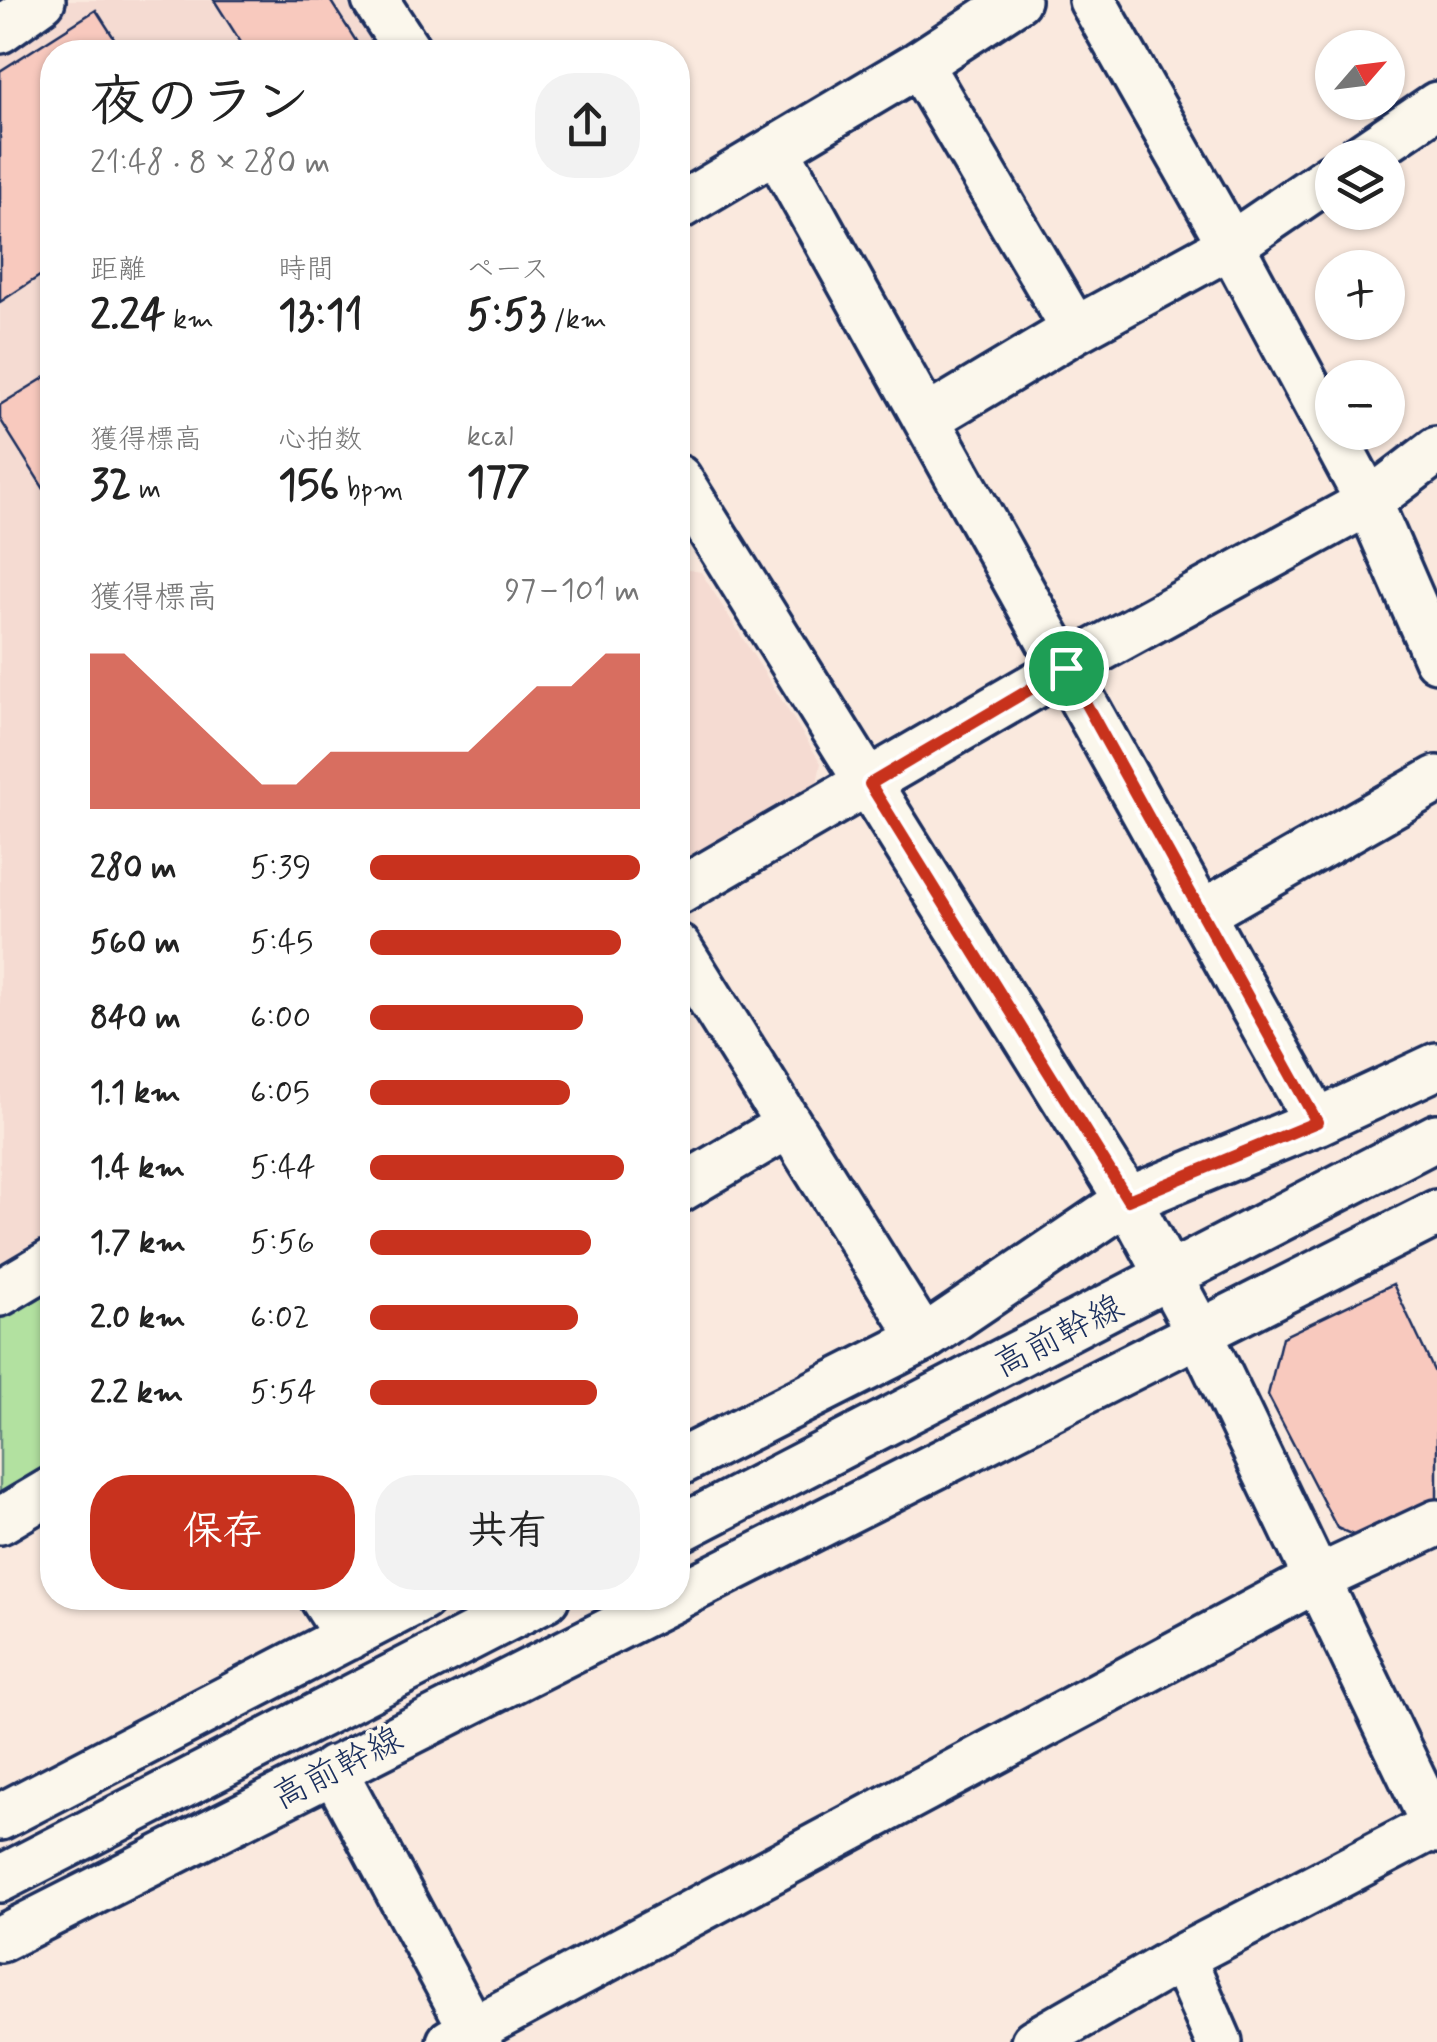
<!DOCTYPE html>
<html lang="ja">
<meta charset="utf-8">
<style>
:root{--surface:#fff;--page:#f2f2f2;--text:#222;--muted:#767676;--accent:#c8321e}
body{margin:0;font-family:Mynerve,"Klee One",sans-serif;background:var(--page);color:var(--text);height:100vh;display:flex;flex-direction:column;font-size:38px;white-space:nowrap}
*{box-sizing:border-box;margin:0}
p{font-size:32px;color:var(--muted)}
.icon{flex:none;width:55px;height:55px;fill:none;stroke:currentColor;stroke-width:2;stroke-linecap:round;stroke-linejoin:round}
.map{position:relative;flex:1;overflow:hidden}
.sheet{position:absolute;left:40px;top:40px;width:650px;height:1570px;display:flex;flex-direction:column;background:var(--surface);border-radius:40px;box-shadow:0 2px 8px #0004}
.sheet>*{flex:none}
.needle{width:65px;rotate:62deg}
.tools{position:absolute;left:1315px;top:30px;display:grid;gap:20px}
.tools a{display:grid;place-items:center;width:90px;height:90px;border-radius:50%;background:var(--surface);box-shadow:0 2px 8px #0004;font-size:50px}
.pin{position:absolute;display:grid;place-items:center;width:85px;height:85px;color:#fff;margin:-42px;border:5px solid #fff;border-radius:50%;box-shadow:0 2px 10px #0007}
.round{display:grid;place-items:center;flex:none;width:105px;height:105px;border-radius:40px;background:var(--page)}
.head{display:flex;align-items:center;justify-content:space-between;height:170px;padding:0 50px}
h1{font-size:55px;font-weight:700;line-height:75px}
.metrics{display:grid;grid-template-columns:repeat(3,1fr);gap:15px;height:170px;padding:10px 50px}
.metrics div{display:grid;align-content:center}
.metrics b{font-size:42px;font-weight:700}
.metrics small{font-size:28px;font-weight:400}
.metrics p{font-size:28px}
.chart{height:280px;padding:20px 50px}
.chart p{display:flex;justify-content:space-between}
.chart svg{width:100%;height:180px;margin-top:10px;fill:var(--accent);opacity:.7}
.cta{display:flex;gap:20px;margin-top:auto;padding:20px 50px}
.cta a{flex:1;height:115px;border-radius:40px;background:var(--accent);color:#fff;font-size:40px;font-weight:700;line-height:115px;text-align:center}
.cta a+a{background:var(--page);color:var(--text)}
ul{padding:0 50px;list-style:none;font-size:32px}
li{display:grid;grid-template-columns:160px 120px 1fr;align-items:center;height:75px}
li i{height:25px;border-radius:12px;background:var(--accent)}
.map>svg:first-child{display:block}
.built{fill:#f5dbd2}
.green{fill:#b2e1a0;stroke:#66887f;stroke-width:2.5}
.building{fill:#f8c9be;stroke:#1b2f5e;stroke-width:2.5}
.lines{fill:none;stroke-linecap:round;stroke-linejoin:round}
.minor-casing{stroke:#1b2f5e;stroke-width:52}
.minor{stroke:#fbf7ec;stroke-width:45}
.route-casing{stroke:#fff;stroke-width:20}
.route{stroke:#c8321e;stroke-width:12}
.labels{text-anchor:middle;stroke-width:8;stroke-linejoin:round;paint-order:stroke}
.street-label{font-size:35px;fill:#1b2f5e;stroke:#fbf7ec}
</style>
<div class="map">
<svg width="1437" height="2042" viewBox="0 0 1437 2042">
<rect width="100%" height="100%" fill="#fae9de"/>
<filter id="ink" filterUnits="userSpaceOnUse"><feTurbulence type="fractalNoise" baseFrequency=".01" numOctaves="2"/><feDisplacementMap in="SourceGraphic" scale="20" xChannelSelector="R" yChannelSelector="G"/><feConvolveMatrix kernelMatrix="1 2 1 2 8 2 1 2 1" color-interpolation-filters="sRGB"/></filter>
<g filter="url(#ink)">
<path class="built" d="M63,0H345L378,52H52V1244L0,1275V45Z
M678,568L701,572L821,763L815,794L678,875Z"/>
<path class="green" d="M52,1282V1475L0,1506V1313Z"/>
<path class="building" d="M214,0H330L363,52H247Z
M96,10L123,52H52V268L0,302V71Z
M49,375L52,381V502L0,419V405Z
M1393,1284L1437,1377V1504L1362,1539L1337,1528L1268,1395L1282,1337Z"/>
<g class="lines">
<defs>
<path id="minor" d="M375,0L409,52
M1092,0L1231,245L1369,502L1437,659
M0,30L42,0
M919,64L1075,330
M776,149L1317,1122
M1359,158L1437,105
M678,207L919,64L1017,0
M928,418L1075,330L1231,245L1332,176
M678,478L1128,1200L1200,1334L1437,1830
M678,892L1065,668L1369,502L1437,450
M1201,914L1437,779
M678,947L923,1339
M678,1190L787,1126
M0,1293L52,1262
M678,1463L923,1339L1128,1200L1317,1122L1437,1066
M0,1521L52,1490
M678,1530L1437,1137
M678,1596L1437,1213
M323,1598L348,1637
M333,1769L479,2042
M0,1817L422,1598
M0,1879L546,1598
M0,1939L675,1598
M1182,1957L1219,2042
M450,2042L1315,1580L1437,1523
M1034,2042L1182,1957L1437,1824"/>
</defs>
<use href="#minor" class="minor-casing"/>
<use href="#minor" class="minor"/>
</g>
</g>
<g class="lines" filter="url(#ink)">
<defs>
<path id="route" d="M1066,668L1317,1122L1128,1200L870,784Z"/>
</defs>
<use href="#route" class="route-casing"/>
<use href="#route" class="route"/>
</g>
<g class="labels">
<g class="street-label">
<text transform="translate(1058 1335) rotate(-27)" y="12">高前幹線</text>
<text transform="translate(337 1767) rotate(-27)" y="12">高前幹線</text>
</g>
</g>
</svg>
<div class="tools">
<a><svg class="needle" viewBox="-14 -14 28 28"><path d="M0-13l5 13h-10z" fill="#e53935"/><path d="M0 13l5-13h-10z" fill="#767676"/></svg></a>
<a><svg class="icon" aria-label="layers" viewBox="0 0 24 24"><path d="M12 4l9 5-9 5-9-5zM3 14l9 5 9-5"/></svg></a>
<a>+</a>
<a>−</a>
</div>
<div class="pin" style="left:1066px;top:668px;background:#1e9e55"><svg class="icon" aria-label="arrive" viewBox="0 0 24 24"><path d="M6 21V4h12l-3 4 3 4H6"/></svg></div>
<section class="sheet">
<div class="head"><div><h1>夜のラン</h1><p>21:48 · 8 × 280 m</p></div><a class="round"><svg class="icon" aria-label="share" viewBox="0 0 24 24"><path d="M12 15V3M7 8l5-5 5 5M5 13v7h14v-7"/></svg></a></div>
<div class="metrics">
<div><p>距離</p><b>2.24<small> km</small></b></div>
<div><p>時間</p><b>13:11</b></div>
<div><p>ペース</p><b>5:53<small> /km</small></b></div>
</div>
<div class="metrics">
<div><p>獲得標高</p><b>32<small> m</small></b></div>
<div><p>心拍数</p><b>156<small> bpm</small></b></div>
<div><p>kcal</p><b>177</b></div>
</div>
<div class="chart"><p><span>獲得標高</span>97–101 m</p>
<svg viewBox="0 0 160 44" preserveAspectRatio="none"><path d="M0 44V6L10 6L20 14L30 22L40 30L50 38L60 38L70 30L80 30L90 30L100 30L110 30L120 22L130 14L140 14L150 6L160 6V44z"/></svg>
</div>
<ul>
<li><b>280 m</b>5:39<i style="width:100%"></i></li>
<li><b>560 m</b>5:45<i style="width:93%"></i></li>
<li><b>840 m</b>6:00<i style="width:79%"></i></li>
<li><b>1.1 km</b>6:05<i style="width:74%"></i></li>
<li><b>1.4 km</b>5:44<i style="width:94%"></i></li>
<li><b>1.7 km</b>5:56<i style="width:82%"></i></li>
<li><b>2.0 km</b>6:02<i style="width:77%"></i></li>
<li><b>2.2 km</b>5:54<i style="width:84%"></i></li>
</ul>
<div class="cta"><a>保存</a><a>共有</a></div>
</section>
</div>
